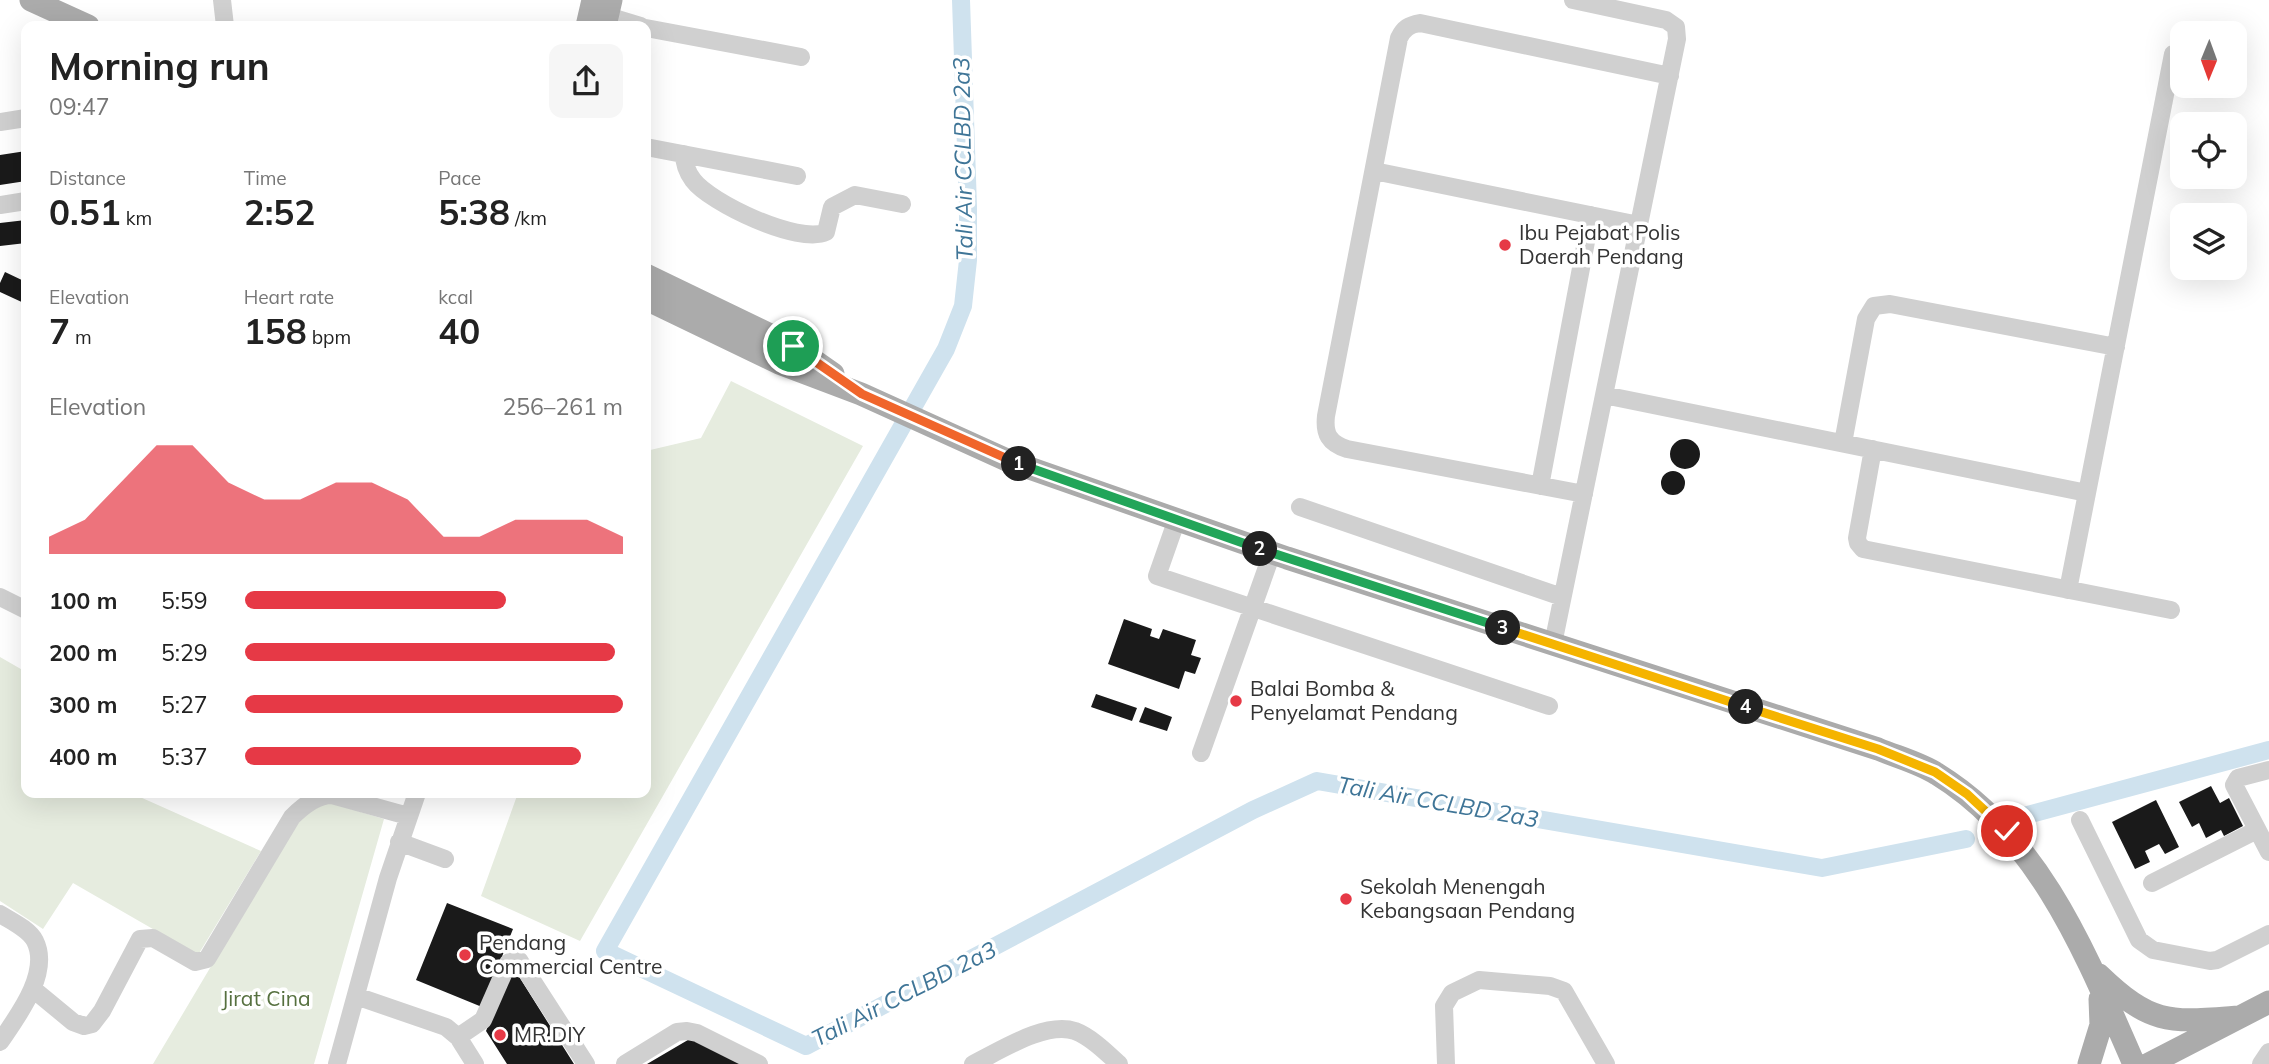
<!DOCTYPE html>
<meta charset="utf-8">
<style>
:root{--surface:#fff;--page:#f6f6f6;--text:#222;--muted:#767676;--accent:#e63946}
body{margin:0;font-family:Mulish,sans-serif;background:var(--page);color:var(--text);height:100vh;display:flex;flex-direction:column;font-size:26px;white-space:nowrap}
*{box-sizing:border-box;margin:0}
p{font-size:23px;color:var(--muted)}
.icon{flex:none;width:38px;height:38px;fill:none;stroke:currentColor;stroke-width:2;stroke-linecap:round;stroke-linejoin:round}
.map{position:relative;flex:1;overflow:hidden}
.sheet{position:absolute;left:21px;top:21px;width:630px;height:777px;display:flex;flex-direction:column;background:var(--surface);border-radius:14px;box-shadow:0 7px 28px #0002}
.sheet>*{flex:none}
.needle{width:46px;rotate:181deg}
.buttons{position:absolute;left:2170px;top:21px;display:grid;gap:14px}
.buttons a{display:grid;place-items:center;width:77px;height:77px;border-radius:14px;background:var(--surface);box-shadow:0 7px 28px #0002;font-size:35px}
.pin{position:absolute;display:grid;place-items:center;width:60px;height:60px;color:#fff;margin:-30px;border:4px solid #fff;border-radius:50%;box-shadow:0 2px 7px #0007}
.km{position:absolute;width:35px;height:35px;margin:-18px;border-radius:50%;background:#222;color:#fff;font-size:19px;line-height:35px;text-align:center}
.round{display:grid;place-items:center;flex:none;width:74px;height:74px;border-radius:14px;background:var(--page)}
.overview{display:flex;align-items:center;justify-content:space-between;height:119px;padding:0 28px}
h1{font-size:38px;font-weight:700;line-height:52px}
.metrics{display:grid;grid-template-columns:repeat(3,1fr);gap:10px;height:119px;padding:7px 28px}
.metrics div{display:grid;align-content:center}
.metrics b{font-size:35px;font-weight:700}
.metrics small{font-size:19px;font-weight:400}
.metrics p{font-size:19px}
.chart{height:196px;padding:14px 28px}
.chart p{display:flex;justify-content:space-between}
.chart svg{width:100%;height:126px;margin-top:7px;fill:var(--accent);opacity:.7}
ul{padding:0 28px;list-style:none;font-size:23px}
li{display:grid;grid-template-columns:112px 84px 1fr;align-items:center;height:52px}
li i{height:18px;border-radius:9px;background:var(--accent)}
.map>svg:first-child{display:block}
.green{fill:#e6ecdf}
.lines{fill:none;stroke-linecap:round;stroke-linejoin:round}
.canal{stroke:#cfe2ee;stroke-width:18}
.building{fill:#1a1a1a}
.minor{stroke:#d0d0d0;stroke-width:18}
.major{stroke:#ababab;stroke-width:23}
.split-1-casing{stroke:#fff;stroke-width:14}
.split-2-casing{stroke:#fff;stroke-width:14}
.split-3-casing{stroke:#fff;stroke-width:14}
.split-4-casing{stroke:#fff;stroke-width:14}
.split-5-casing{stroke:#fff;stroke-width:14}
.split-1{stroke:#f0652b;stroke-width:9}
.split-2{stroke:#22a559;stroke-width:9}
.split-3{stroke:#22a559;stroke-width:9}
.split-4{stroke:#f5b400;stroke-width:9}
.split-5{stroke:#f5b400;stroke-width:9}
.poi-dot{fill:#e63946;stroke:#fff;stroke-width:2.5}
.labels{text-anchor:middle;stroke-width:7;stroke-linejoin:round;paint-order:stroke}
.poi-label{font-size:21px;fill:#333;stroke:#fff;text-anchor:start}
.park-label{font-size:21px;fill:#56703f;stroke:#fff}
.water-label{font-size:23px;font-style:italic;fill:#3f7597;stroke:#fff}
</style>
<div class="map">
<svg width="2269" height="1064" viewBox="0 0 2269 1064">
<rect width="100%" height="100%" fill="#fff"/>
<path class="green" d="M731,381L863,446L580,941L481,896L518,793H646V451L701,438Z
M0,657L26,672V793H131L261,851L198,955L73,883L43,929L0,901Z
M324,801L384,819L314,1064H153L299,818Z"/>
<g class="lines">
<path class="canal" d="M961,0L968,207V260L963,306L946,349L605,951L806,1046L1253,810L1317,781L1822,868L1966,839
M2020,817L2269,750"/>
</g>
<path class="building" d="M26,151V181L0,185V155Z
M26,220V243L0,246V223Z
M5,272L26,282V304L0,292V283Z
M1670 454a15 15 0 1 1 30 0a15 15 0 1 1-30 0Z
M1661 483a12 12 0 1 1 24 0a12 12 0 1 1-24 0Z
M1124,619L1152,629L1150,636L1159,639L1163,629L1196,640L1191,655L1201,658L1195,674L1185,671L1179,689L1108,664Z
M1096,694L1137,708L1132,721L1091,707Z
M1145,707L1172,717L1167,731L1139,722Z
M2211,786L2220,803L2229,798L2243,826L2224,836L2221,830L2206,838L2199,823L2192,827L2179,802Z
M2156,800L2179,847L2165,854L2159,844L2145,851L2150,862L2135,869L2112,822Z
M447,903L513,929L482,1007L416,980Z
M518,975L574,1064H507L486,1031L509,976Z
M693,1037L743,1064H647Z"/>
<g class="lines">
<path class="minor" d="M222,0L225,26
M608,16L641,26
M646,28L801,57
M0,122L26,118
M646,147L797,176
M684,154C684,163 687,172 693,180C710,203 799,245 826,232L832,207L855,195L902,204
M1374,171L1639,225
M0,205L26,201
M1604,395L2087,493
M1843,443L1866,319L1874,306L1890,304L2116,347
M1873,449L1857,538L1858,543L1863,549L2171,610
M1540,486L1591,215
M1584,494L1347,449C1329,443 1324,434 1326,416L1399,38C1404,28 1409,25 1420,23L1670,76
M1300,507L1562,597
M1177,519L1157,576L1549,706
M2068,590L2173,54
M0,597L26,610
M1553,644L1677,39L1676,27L1666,20L1573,0
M1201,753L1272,553
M2269,770L2238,778L2234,785L2269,852
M2080,820L2139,940L2153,950L2210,961L2217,960L2269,934
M399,842L445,859
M2152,883L2257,830
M0,914C11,921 29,929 35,941C51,973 17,1017 0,1042
M33,989L73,1022L84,1026L92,1024L102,1011L140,939L153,938L195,962L207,959L292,817C302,807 317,795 332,795L408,816
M356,996L446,1027L458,1037L475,1064
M458,1037L483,1020L508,963L514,959L519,960L586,1064
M337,1064L388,878L417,793
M625,1064L677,1032L687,1031L697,1033L759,1064
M973,1064C1000,1051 1045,1021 1075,1031C1091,1037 1107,1053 1119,1064
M1446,1064L1444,1006L1452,993L1479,980L1550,986L1564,991L1606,1064
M2261,1064L2269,1052"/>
<path class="major" d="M31,0L88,26
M587,26L593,0
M605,26L611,0
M646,275L793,346L833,374
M646,299L779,363L861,394L1009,461L1287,558L1878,749C1897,757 1920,763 1937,774C2041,838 2087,957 2134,1064
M2099,975C2152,1026 2170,1022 2239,1017
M2089,1064L2101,1025L2100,999
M2149,1064L2269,1002"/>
</g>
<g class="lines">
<defs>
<path id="split-1" d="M793,346L862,394L1019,464"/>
<path id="split-2" d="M1019,464L1260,549"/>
<path id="split-3" d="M1260,549L1503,628"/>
<path id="split-4" d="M1503,628L1746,707"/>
<path id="split-5" d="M1746,707L1878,749L1935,772L1967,794L2007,831"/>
</defs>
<use href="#split-1" class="split-1-casing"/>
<use href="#split-2" class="split-2-casing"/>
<use href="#split-3" class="split-3-casing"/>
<use href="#split-4" class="split-4-casing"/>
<use href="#split-5" class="split-5-casing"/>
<use href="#split-1" class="split-1"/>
<use href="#split-2" class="split-2"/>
<use href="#split-3" class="split-3"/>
<use href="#split-4" class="split-4"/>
<use href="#split-5" class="split-5"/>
</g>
<g class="poi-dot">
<circle cx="1505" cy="245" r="7"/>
<circle cx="1236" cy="701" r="7"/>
<circle cx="1346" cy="899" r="7"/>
<circle cx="465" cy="955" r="7"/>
<circle cx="500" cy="1035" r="7"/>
</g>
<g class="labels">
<g class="poi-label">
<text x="1519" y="240">Ibu Pejabat Polis<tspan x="1519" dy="24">Daerah Pendang</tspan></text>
<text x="1250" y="696">Balai Bomba &amp;<tspan x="1250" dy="24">Penyelamat Pendang</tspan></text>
<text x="1360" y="894">Sekolah Menengah<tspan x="1360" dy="24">Kebangsaan Pendang</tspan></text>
<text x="479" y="950">Pendang<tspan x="479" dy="24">Commercial Centre</tspan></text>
<text x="514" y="1042">MR.DIY</text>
</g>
<g class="park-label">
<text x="266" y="1006">Jirat Cina</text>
</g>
<g class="water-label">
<text transform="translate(963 159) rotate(-91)" y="8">Tali Air CCLBD 2a3</text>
<text transform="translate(1438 802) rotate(10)" y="8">Tali Air CCLBD 2a3</text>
<text transform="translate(904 994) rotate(-27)" y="8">Tali Air CCLBD 2a3</text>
</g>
</g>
</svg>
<div class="buttons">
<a><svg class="needle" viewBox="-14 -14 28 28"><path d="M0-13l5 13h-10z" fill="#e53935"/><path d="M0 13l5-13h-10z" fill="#767676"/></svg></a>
<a><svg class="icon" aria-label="locate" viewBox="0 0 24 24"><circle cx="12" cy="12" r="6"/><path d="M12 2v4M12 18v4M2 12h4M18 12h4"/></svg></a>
<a><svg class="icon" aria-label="layers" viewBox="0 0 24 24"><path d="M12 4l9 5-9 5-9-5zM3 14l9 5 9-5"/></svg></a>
</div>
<div class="pin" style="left:793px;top:346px;background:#1e9e55"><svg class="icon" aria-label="arrive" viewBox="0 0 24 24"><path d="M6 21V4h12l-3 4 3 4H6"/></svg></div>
<div class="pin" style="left:2007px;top:831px;background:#d93025"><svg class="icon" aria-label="check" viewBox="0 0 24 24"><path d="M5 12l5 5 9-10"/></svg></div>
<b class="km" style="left:1019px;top:464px">1</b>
<b class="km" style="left:1260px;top:549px">2</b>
<b class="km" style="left:1503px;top:628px">3</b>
<b class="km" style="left:1746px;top:707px">4</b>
<section class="sheet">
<div class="overview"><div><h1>Morning run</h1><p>09:47</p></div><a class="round"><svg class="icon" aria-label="share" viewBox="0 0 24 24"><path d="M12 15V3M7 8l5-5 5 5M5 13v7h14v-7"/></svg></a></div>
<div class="metrics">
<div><p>Distance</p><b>0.51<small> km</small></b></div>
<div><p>Time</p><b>2:52</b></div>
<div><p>Pace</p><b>5:38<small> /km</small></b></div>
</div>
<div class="metrics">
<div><p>Elevation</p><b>7<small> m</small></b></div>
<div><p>Heart rate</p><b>158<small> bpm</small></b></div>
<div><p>kcal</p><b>40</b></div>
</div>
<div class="chart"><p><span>Elevation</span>256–261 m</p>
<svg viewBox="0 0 160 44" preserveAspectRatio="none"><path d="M0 44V38L10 32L20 19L30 6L40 6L50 19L60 25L70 25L80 19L90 19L100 25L110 38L120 38L130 32L140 32L150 32L160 38V44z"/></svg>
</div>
<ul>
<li><b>100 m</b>5:59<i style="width:69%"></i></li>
<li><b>200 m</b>5:29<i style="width:98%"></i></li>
<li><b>300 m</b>5:27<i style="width:100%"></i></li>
<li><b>400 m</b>5:37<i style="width:89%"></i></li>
</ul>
</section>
</div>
